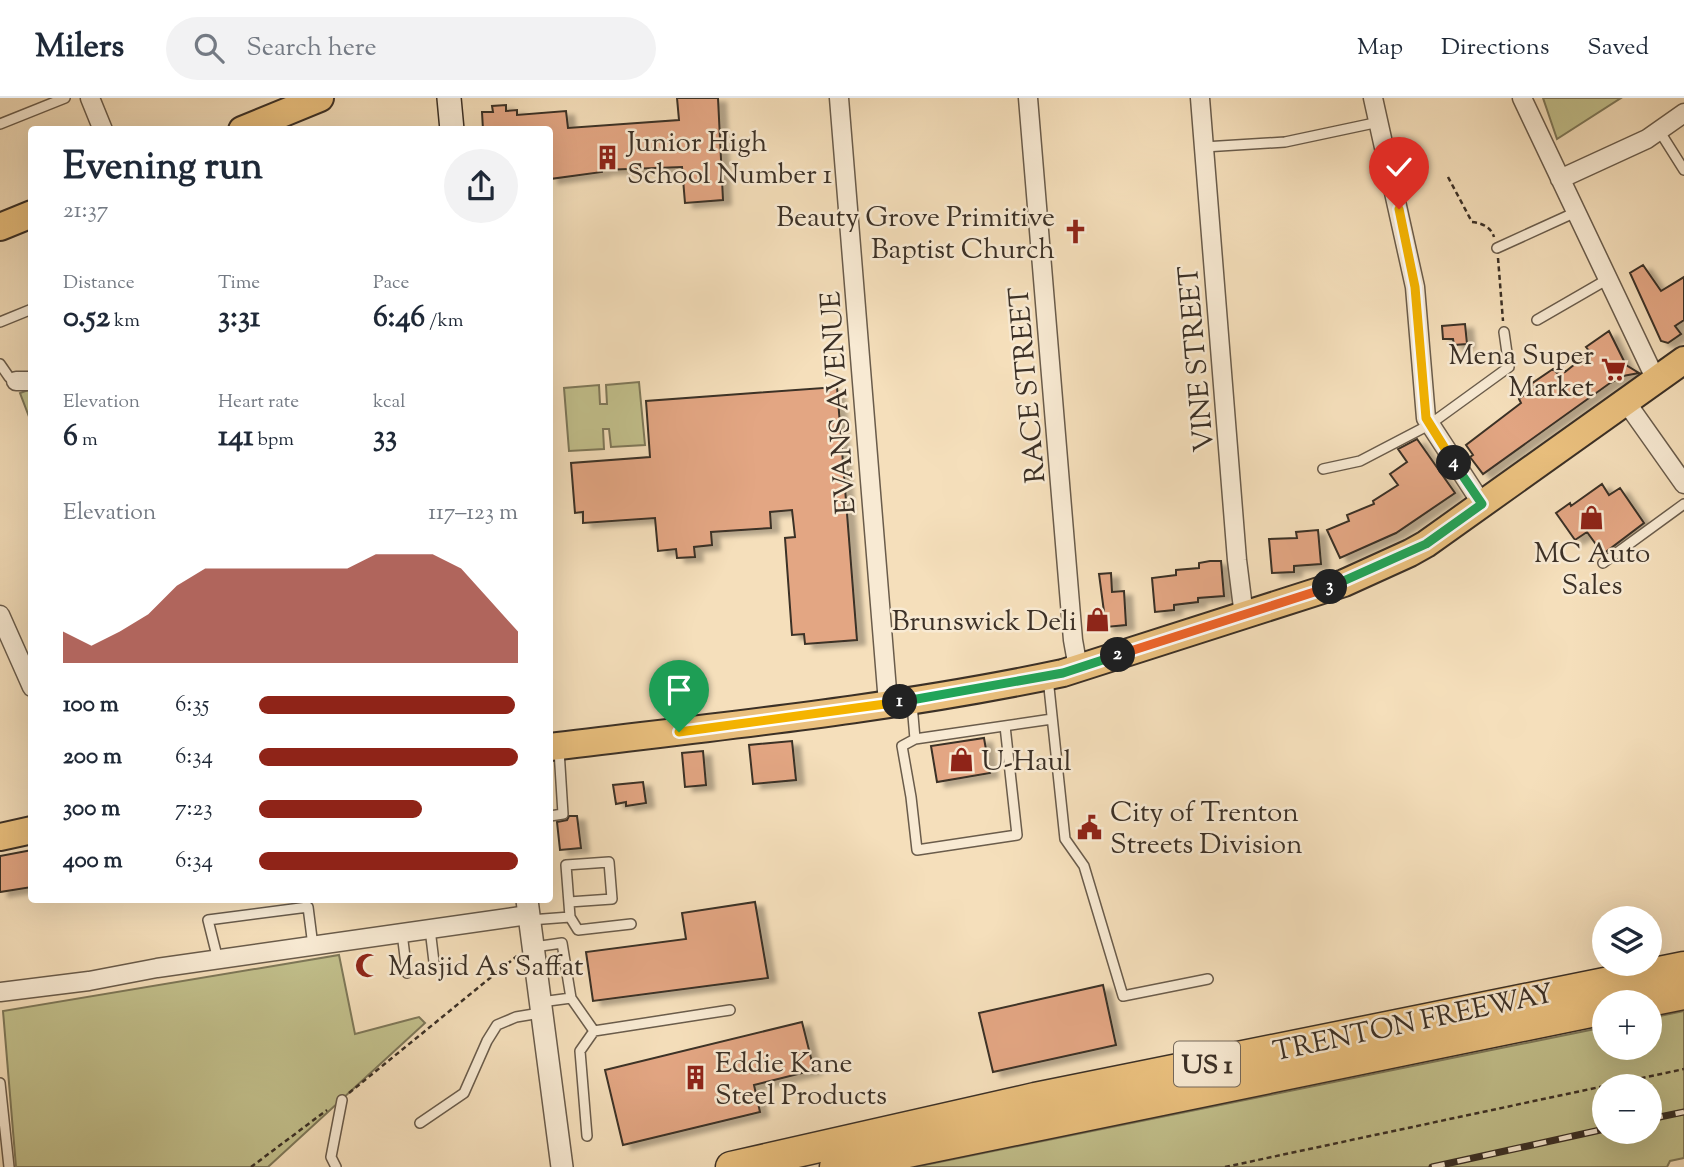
<!DOCTYPE html>
<meta charset="utf-8">
<style>
:root{--surface:#fff;--page:#f2f2f3;--text:#1f2937;--muted:#747a83;--line:#e0e1e3;--accent:#8f2418}
body{margin:0;font-family:"Sorts Mill Goudy",serif;background:var(--page);color:var(--text);height:100vh;display:flex;flex-direction:column;font-size:26px;white-space:nowrap}
*{box-sizing:border-box;margin:0}
p{font-size:23px;color:var(--muted)}
.icon{flex:none;width:38px;height:38px;fill:none;stroke:currentColor;stroke-width:2;stroke-linecap:round;stroke-linejoin:round}
.map{position:relative;flex:1;overflow:hidden}
.sheet{position:absolute;left:28px;top:28px;width:525px;height:777px;display:flex;flex-direction:column;background:var(--surface);border-radius:7px;box-shadow:0 7px 28px #0002}
.sheet>*{flex:none}
.tools{position:absolute;left:1592px;top:808px;display:grid;gap:14px}
.tools a{display:grid;place-items:center;width:70px;height:70px;border-radius:50%;background:var(--surface);box-shadow:0 7px 28px #0002;font-size:35px}
.pin{position:absolute;display:grid;place-items:center;width:60px;height:60px;color:#fff;margin:-72px -30px;border-radius:50% 50% 50% 0;rotate:-45deg;box-shadow:0 0 7px #0007}
.pin .icon{rotate:45deg}
.km{position:absolute;width:35px;height:35px;margin:-18px;border-radius:50%;background:#222;color:#fff;font-size:19px;line-height:35px;text-align:center}
.round{display:grid;place-items:center;flex:none;width:74px;height:74px;border-radius:37px;background:var(--page)}
.head{display:flex;align-items:center;justify-content:space-between;height:119px;padding:0 35px}
h1{font-size:38px;font-weight:800;line-height:52px}
.stats{display:grid;grid-template-columns:repeat(3,1fr);gap:10px;height:119px;padding:7px 35px}
.stats div{display:grid;align-content:center}
.stats b{font-size:30px;font-weight:800}
.stats small{font-size:19px;font-weight:400}
.stats p{font-size:19px}
.chart{height:196px;padding:14px 35px}
.chart p{display:flex;justify-content:space-between}
.chart svg{width:100%;height:126px;margin-top:7px;fill:var(--accent);opacity:.7}
ul{padding:0 35px;list-style:none;font-size:23px}
li{display:grid;grid-template-columns:112px 84px 1fr;align-items:center;height:52px}
li i{height:18px;border-radius:9px;background:var(--accent)}
header{display:flex;align-items:center;gap:42px;box-sizing:border-box;height:98px;padding:0 35px;background:var(--surface);border-bottom:2px solid var(--line)}
header strong{font-size:33px}
nav{display:flex;gap:38px;margin-inline-start:auto;font-size:24px}
.search{width:490px;height:63px;background:var(--page);display:flex;align-items:center;gap:18px;box-sizing:border-box;padding:0 24px;border-radius:38px;color:var(--muted);font-size:26px}
.map>svg:first-child{display:block}
.green{fill:#c2c08c;stroke:#7e7859;stroke-width:2;fill-rule:evenodd}
.building{fill:#e3a683;stroke:#3b3026;stroke-width:2;filter:url(#shadow)}
.lines{fill:none;stroke-linecap:round;stroke-linejoin:round}
.service-casing{stroke:#6a5c4b;stroke-width:12}
.minor-casing{stroke:#6a5c4b;stroke-width:21}
.tertiary-casing{stroke:#6a5c4b;stroke-width:24}
.secondary-casing{stroke:#3b3026;stroke-width:26}
.primary-casing{stroke:#3b3026;stroke-width:30}
.motorway-casing{stroke:#3b3026;stroke-width:33}
.path{stroke:#3b3026;stroke-width:2.5;stroke-dasharray:5 3.5;stroke-linecap:butt}
.service{stroke:#f8ead3;stroke-width:9}
.minor{stroke:#f8ead3;stroke-width:18}
.tertiary{stroke:#f8ead3;stroke-width:21}
.secondary{stroke:#f8ead3;stroke-width:23}
.primary{stroke:#eac07e;stroke-width:26}
.motorway{stroke:#eac07e;stroke-width:30}
.rail-casing{stroke:#3b3026;stroke-width:7}
.rail{stroke:#f8ead3;stroke-width:4.5;stroke-dasharray:13;stroke-linecap:butt}
.split-1-casing{stroke:#fff;stroke-width:14}
.split-2-casing{stroke:#fff;stroke-width:14}
.split-3-casing{stroke:#fff;stroke-width:14}
.split-4-casing{stroke:#fff;stroke-width:14}
.split-5-casing{stroke:#fff;stroke-width:14}
.split-1{stroke:#f5b400;stroke-width:9}
.split-2{stroke:#22a559;stroke-width:9}
.split-3{stroke:#f0652b;stroke-width:9}
.split-4{stroke:#22a559;stroke-width:9}
.split-5{stroke:#f5b400;stroke-width:9}
.labels{text-anchor:middle;stroke-width:5;stroke-linejoin:round;paint-order:stroke}
.shield{fill:#f8ead3;stroke:#74685a;stroke-width:2}
.shield-label{font-size:26px;font-weight:bold;fill:#3b3026}
.poi-label{font-size:28px;fill:#3b3026;stroke:#f8ead3;text-anchor:start}
.street-label{font-size:28px;fill:#3b3026;stroke:#f8ead3}
</style>
<header>
<strong>Milers</strong>
<div class="search"><svg class="icon" aria-label="search" viewBox="0 0 24 24"><circle cx="10" cy="10" r="6"/><path d="M15 15l6 6"/></svg>Search here</div>
<nav><a>Map</a><a>Directions</a><a>Saved</a></nav>
</header>
<div class="map">
<svg width="1684" height="1069" viewBox="0 0 1684 1069">
<defs>
<filter id="shadow"><feDropShadow dx="8" dy="4.5" stdDeviation="2" flood-color="#0004"/></filter>
</defs>
<rect width="100%" height="100%" fill="#f5dfbb"/>
<filter id="stains"><feTurbulence type="fractalNoise" baseFrequency=".00286" numOctaves="4"/><feColorMatrix values="0 0 0 0 .2 0 0 0 0 .09 0 0 0 0 .02 0 0 0 .5 -.17"/></filter>
<radialGradient id="worn" r=".72"><stop offset=".6" stop-color="#630" stop-opacity="0"/><stop offset="1" stop-color="#630" stop-opacity=".3"/></radialGradient>
<path class="green" d="M1543,0H1621L1557,41Z
M639,284L645,347L611,349L609,331H603L604,351L569,353L564,290L599,287L600,306H607L606,287Z
M31,291V324L20,295Z
M339,857L355,936L419,919L425,925L268,1069H16L3,913Z
M1684,913V1060L1670,1063L1667,1069H915L1605,929V950H1650V920ZM1605,989H1650V1034H1605Z"/>
<path class="building" d="M677,0H718L723,102L685,105L682,69L602,72V74L550,81V32H483L482,14H493L492,8L506,7V13L517,12V17L566,13L568,30L679,22Z
M1643,167L1661,193L1684,179V222L1675,228L1681,236L1668,245L1661,243L1630,175Z
M1465,226L1467,246L1454,247L1453,241H1443L1442,228Z
M1609,233L1626,267L1639,275L1623,278L1610,285L1483,376L1470,359L1473,357L1466,347L1521,305L1519,301L1534,289L1531,286L1553,271L1557,275L1563,270L1565,274L1590,254L1586,249Z
M837,289L857,542L805,546L804,536L792,537L785,440L795,439L792,412L770,414L771,430L711,434L712,447L694,449L695,459L677,460L676,451L658,453L655,420L583,425V414L575,415L571,365L650,359L646,303Z
M1417,341L1455,395L1396,435L1340,460L1327,432L1349,423L1347,417L1374,406L1373,403L1398,387L1390,376L1407,364L1398,351Z
M1602,386L1609,397L1620,390L1644,425L1603,456L1587,434L1575,442L1556,415L1570,405L1571,408Z
M1318,432L1321,466L1294,468V474L1272,475L1269,441L1297,440L1296,434Z
M1210,463H1221L1224,498L1198,500V504L1174,507V512L1155,514L1152,480L1176,477V472L1199,470V465Z
M1111,475L1112,494L1124,493L1126,527L1106,529L1099,476Z
M984,640L990,675L937,684L931,648Z
M792,643L796,682L753,686L749,647Z
M703,653L706,687L685,689L682,655Z
M643,684L646,705L626,708V704L616,706L613,687Z
M569,718H577L581,750L560,752L557,724L567,722Z
M32,752V789L0,794V758Z
M755,804L768,880L593,903L586,854L686,841L682,815Z
M1103,887L1116,947L993,974L979,915Z
M802,924L814,972L754,987L760,1014L623,1047L605,972Z"/>
<g class="lines">
<defs>
<path id="service" d="M0,26L65,0
M1660,34L1684,72
M1204,49L1285,44L1379,24
M1497,150L1576,114
M1537,222L1608,181
M0,224L32,211
M0,266L9,279L16,283
M1323,371L1360,363L1429,327L1509,269L1504,234
M1603,465L1684,406
M1048,580L1065,741L1084,768L1123,898L1208,881
M912,606L915,641L1052,621
M915,641L902,648L911,699L917,752L1017,737L1005,628
M550,718L563,716L559,652
M570,819L578,832L631,826
M530,822L570,819L566,767L609,764L612,801L569,804
M430,831L434,864
M402,835L407,875
M534,849L562,845L571,900L594,933L580,953L587,1038
M218,862L208,822L308,809L313,848
M541,904L571,900
M594,933L730,912
M0,985L9,1069
M420,1025L464,995L487,943L497,927L516,919L540,915
M336,1069L331,1059L342,1002"/>
<path id="minor" d="M90,0L103,32
M839,0L888,605
M1028,0L1073,542L1078,570
M1200,0L1237,462L1244,518
M1373,0L1415,189L1426,320L1482,406
M1522,0L1656,282
M1560,81L1647,41L1684,15
M16,283H32
M1626,304L1684,386
M0,517L32,589
M0,894L89,883L157,870L528,817"/>
<path id="tertiary" d="M527,802L562,1069"/>
<path id="secondary" d="M449,0L452,32"/>
<path id="primary" d="M242,32L320,0
M0,129L32,116
M550,649C721,628 894,611 1063,575L1344,485L1410,455L1426,446L1684,262
M0,739L32,732"/>
<path id="motorway" d="M1639,905L1684,896
M731,1069L1035,1000L1684,869
M835,1069L1605,911"/>
</defs>
<use href="#service" class="service-casing"/>
<use href="#minor" class="minor-casing"/>
<use href="#tertiary" class="tertiary-casing"/>
<use href="#secondary" class="secondary-casing"/>
<use href="#primary" class="primary-casing"/>
<use href="#motorway" class="motorway-casing"/>
<path class="path" d="M1448,79L1472,124C1482,125 1491,129 1494,139
M1498,160L1503,223
M349,995L517,858
M251,1069L327,1012
M1225,1069L1684,971"/>
<use href="#service" class="service"/>
<use href="#minor" class="minor"/>
<use href="#tertiary" class="tertiary"/>
<use href="#secondary" class="secondary"/>
<use href="#primary" class="primary"/>
<use href="#motorway" class="motorway"/>
<defs>
<path id="rail" d="M1650,1021L1684,1014
M1432,1069L1605,1031"/>
</defs>
<use href="#rail" class="rail-casing"/>
<use href="#rail" class="rail"/>
</g>
<g class="lines">
<defs>
<path id="split-1" d="M679,634L900,604"/>
<path id="split-2" d="M900,604L1063,575L1118,557"/>
<path id="split-3" d="M1118,557L1330,489"/>
<path id="split-4" d="M1330,489L1426,446L1482,406L1454,365"/>
<path id="split-5" d="M1399,111L1415,189L1426,320L1454,365"/>
</defs>
<use href="#split-1" class="split-1-casing"/>
<use href="#split-2" class="split-2-casing"/>
<use href="#split-3" class="split-3-casing"/>
<use href="#split-4" class="split-4-casing"/>
<use href="#split-5" class="split-5-casing"/>
<use href="#split-1" class="split-1"/>
<use href="#split-2" class="split-2"/>
<use href="#split-3" class="split-3"/>
<use href="#split-4" class="split-4"/>
<use href="#split-5" class="split-5"/>
</g>
<defs>
<symbol id="building-bare" viewBox="-9 -9 18 18"><path d="M-4-6H4V6H1V3H-1V6H-4ZM-2.5-4.3h1.7v1.8h-1.7ZM.8-4.3h1.7v1.8H.8ZM-2.5-1h1.7V.8h-1.7ZM.8-1h1.7V.8H.8Z" fill="#8f2418" stroke="#f8ead3" stroke-width="2.5" paint-order="stroke"/></symbol>
<symbol id="church-bare" viewBox="-9 -9 18 18"><path d="M-1.2-6h2.4v3.5h3.3v2.4h-3.3V6h-2.4V-.1h-3.3v-2.4h3.3Z" fill="#8f2418" stroke="#f8ead3" stroke-width="2.5" paint-order="stroke"/></symbol>
<symbol id="supermarket-bare" viewBox="-9 -9 18 18"><path d="M-6-5.5h2.5l.6 2H6L4.5 2H-2.5L-4.4-4H-6ZM-1.5 3.2a1.3 1.3 0 1 0 .1 0ZM3 3.2a1.3 1.3 0 1 0 .1 0Z" fill="#8f2418" stroke="#f8ead3" stroke-width="2.5" paint-order="stroke"/></symbol>
<symbol id="shop-bare" viewBox="-9 -9 18 18"><path d="M-5-2.5h2.3a2.7 3.5 0 0 1 5.4 0H5L5.5 6h-11ZM-1.5-2.5h3a1.5 2.3 0 0 0-3 0Z" fill="#8f2418" stroke="#f8ead3" stroke-width="2.5" paint-order="stroke"/></symbol>
<symbol id="civic-bare" viewBox="-9 -9 18 18"><path d="M-.6-6.5H3V-4.5H.6V-3L4-1V1h2V6H-6V1h2V-1L-.6-3ZM-1.2 2.5V6h2.4V2.5Z" fill="#8f2418" stroke="#f8ead3" stroke-width="2.5" paint-order="stroke"/></symbol>
<symbol id="mosque-bare" viewBox="-9 -9 18 18"><path d="M3.5-4.9A6 6 0 1 0 3.5 4.9A5 5 0 1 1 3.5-4.9Z" fill="#8f2418" stroke="#f8ead3" stroke-width="2.5" paint-order="stroke"/></symbol>
</defs>
<g fill-rule="evenodd">
<use href="#building-bare" x="590" y="42" width="35" height="35"/>
<use href="#church-bare" x="1058" y="116" width="35" height="35"/>
<use href="#supermarket-bare" x="1596" y="254" width="35" height="35"/>
<use href="#shop-bare" x="1574" y="402" width="35" height="35"/>
<use href="#shop-bare" x="1080" y="504" width="35" height="35"/>
<use href="#shop-bare" x="944" y="644" width="35" height="35"/>
<use href="#civic-bare" x="1072" y="712" width="35" height="35"/>
<use href="#mosque-bare" x="350" y="850" width="35" height="35"/>
<use href="#building-bare" x="678" y="962" width="35" height="35"/>
</g>
<g class="labels">
<rect class="shield" x="1174" y="943.5" width="66" height="45" rx="5"/>
<g class="shield-label">
<text x="1207" y="975">US 1</text>
</g>
<g class="poi-label">
<text x="627" y="53">Junior High<tspan x="627" dy="32">School Number 1</tspan></text>
<text x="1055" y="128" text-anchor="end">Beauty Grove Primitive<tspan x="1055" dy="32">Baptist Church</tspan></text>
<text x="1594" y="266" text-anchor="end">Mena Super<tspan x="1594" dy="32">Market</tspan></text>
<text x="1592" y="464" text-anchor="middle">MC Auto<tspan x="1592" dy="32">Sales</tspan></text>
<text x="1077" y="532" text-anchor="end">Brunswick Deli</text>
<text x="981" y="672">U-Haul</text>
<text x="1110" y="723">City of Trenton<tspan x="1110" dy="32">Streets Division</tspan></text>
<text x="388" y="877">Masjid As Saffat</text>
<text x="715" y="974">Eddie Kane<tspan x="715" dy="32">Steel Products</tspan></text>
</g>
<g class="street-label">
<text transform="translate(1195 261) rotate(-95)" y="10">VINE STREET</text>
<text transform="translate(1026 287) rotate(-95)" y="10">RACE STREET</text>
<text transform="translate(837 305) rotate(-94)" y="10">EVANS AVENUE</text>
<text transform="translate(1413 923) rotate(-12)" y="10">TRENTON FREEWAY</text>
</g>
</g>
<rect width="100%" height="100%" filter="url(#stains)"/>
<rect width="100%" height="100%" fill="url(#worn)"/>
</svg>
<div class="tools">
<a><svg class="icon" aria-label="layers" viewBox="0 0 24 24"><path d="M12 4l9 5-9 5-9-5zM3 14l9 5 9-5"/></svg></a>
<a>+</a>
<a>−</a>
</div>
<div class="pin" style="left:679px;top:634px;background:#1e9e55"><svg class="icon" aria-label="arrive" viewBox="0 0 24 24"><path d="M6 21V4h12l-3 4 3 4H6"/></svg></div>
<div class="pin" style="left:1399px;top:111px;background:#d93025"><svg class="icon" aria-label="check" viewBox="0 0 24 24"><path d="M5 12l5 5 9-10"/></svg></div>
<b class="km" style="left:900px;top:604px">1</b>
<b class="km" style="left:1118px;top:557px">2</b>
<b class="km" style="left:1330px;top:489px">3</b>
<b class="km" style="left:1454px;top:365px">4</b>
<section class="sheet">
<div class="head"><div><h1>Evening run</h1><p>21:37</p></div><a class="round"><svg class="icon" aria-label="share" viewBox="0 0 24 24"><path d="M12 15V3M7 8l5-5 5 5M5 13v7h14v-7"/></svg></a></div>
<div class="stats">
<div><p>Distance</p><b>0.52<small> km</small></b></div>
<div><p>Time</p><b>3:31</b></div>
<div><p>Pace</p><b>6:46<small> /km</small></b></div>
</div>
<div class="stats">
<div><p>Elevation</p><b>6<small> m</small></b></div>
<div><p>Heart rate</p><b>141<small> bpm</small></b></div>
<div><p>kcal</p><b>33</b></div>
</div>
<div class="chart"><p><span>Elevation</span>117–123 m</p>
<svg viewBox="0 0 160 44" preserveAspectRatio="none"><path d="M0 44V33L10 38L20 33L30 27L40 17L50 11L60 11L70 11L80 11L90 11L100 11L110 6L120 6L130 6L140 11L150 22L160 33V44z"/></svg>
</div>
<ul>
<li><b>100 m</b>6:35<i style="width:99%"></i></li>
<li><b>200 m</b>6:34<i style="width:100%"></i></li>
<li><b>300 m</b>7:23<i style="width:63%"></i></li>
<li><b>400 m</b>6:34<i style="width:100%"></i></li>
</ul>
</section>
</div>
